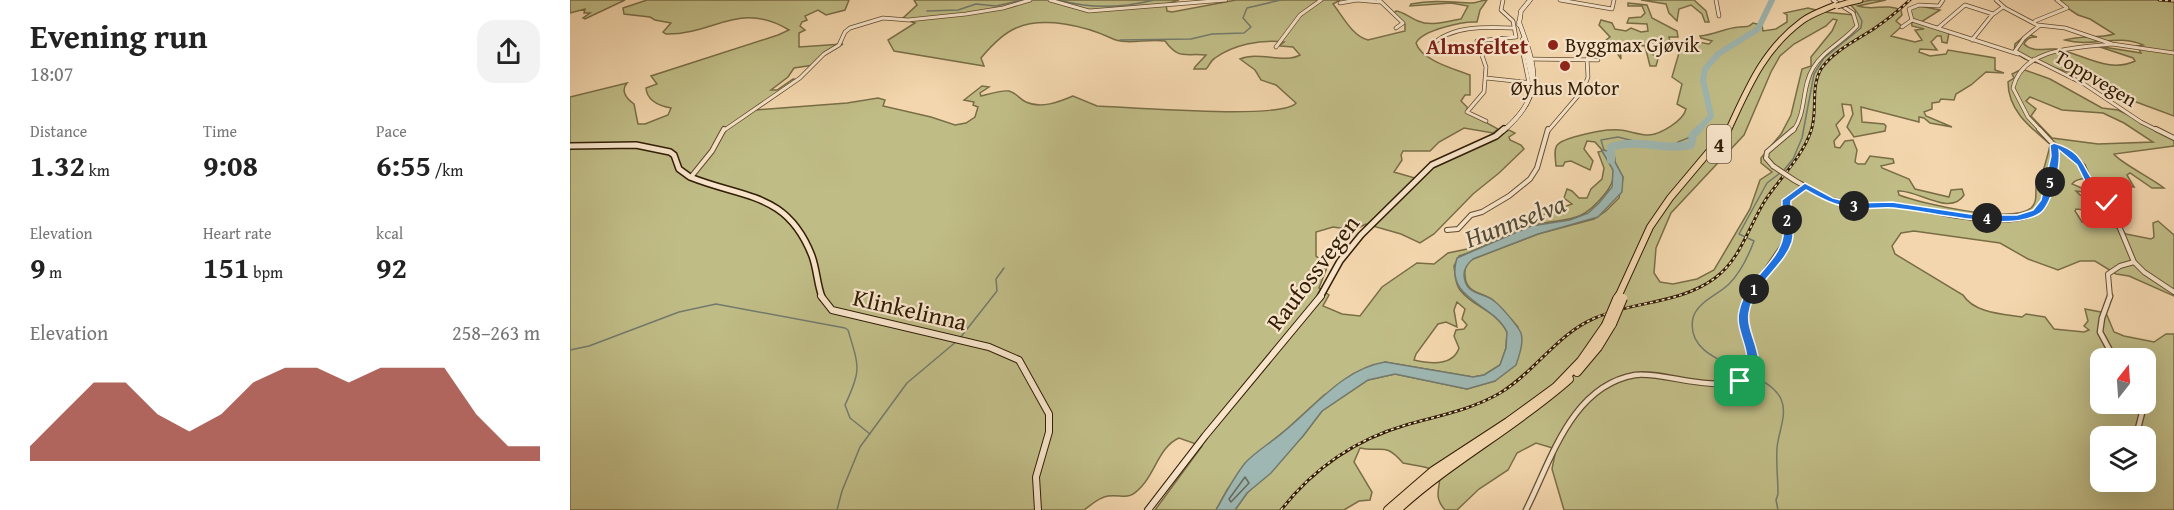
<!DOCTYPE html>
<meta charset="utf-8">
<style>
:root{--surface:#fff;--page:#f2f2f2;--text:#222;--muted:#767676;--accent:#8f2418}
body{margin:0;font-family:"Gentium Book Plus",serif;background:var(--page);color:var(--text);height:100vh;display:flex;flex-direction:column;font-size:22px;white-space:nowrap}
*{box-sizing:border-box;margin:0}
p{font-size:20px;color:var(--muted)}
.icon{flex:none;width:33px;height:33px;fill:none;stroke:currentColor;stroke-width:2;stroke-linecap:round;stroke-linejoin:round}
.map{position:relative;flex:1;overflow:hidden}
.sheet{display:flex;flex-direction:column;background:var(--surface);width:570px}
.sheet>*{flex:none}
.needle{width:39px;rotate:17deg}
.fabs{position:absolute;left:1520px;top:348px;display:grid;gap:12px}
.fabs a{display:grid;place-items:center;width:66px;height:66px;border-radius:12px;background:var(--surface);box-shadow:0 6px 24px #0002;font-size:30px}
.pin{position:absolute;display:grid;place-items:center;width:51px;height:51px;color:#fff;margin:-26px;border-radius:12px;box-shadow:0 3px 9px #0006}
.km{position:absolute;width:30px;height:30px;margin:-15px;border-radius:50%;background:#222;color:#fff;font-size:16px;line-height:30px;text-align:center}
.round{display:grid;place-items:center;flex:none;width:63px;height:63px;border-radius:18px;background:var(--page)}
.headline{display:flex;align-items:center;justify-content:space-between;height:102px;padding:0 30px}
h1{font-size:33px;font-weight:700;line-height:45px}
.figures{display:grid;grid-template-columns:repeat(3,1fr);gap:9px;height:102px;padding:6px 30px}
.figures div{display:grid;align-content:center}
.figures b{font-size:30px;font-weight:700}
.figures small{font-size:16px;font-weight:400}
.figures p{font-size:16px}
.chart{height:168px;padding:12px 30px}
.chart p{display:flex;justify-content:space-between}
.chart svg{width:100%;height:108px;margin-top:6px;fill:var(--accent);opacity:.7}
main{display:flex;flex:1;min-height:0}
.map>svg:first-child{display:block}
.green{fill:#c0bc86;stroke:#796d46;stroke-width:1.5;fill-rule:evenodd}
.water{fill:#9eb7b2;stroke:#737a6d;stroke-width:1.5}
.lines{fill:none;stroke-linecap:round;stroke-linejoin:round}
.shore{stroke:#686a5c;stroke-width:1.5}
.stream{stroke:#737a6d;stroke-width:1.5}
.river-far1{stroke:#9eb7b2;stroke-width:6}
.river{stroke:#9eb7b2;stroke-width:8}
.street-far2-casing{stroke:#624c2f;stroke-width:4.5}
.street-far1-casing{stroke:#624c2f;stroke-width:6}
.street-casing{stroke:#624c2f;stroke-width:7}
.secondary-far2-casing{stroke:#321e05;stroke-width:5}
.secondary-far1-casing{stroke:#321e05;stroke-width:8}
.secondary-casing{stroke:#321e05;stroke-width:8}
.highway-far2-casing{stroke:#321e05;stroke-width:7}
.highway-far1-casing{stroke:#321e05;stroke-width:8}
.highway-casing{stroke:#321e05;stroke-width:10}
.street-far2{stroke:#f7e4ca;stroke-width:3}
.street-far1{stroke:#f7e4ca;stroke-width:4}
.street{stroke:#f7e4ca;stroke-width:4.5}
.secondary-far2{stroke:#f7e4ca;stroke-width:4}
.secondary-far1{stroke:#f7e4ca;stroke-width:5}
.secondary{stroke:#f7e4ca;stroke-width:6}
.highway-far2{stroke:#f3d6ad;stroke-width:5}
.highway-far1{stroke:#f3d6ad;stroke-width:6}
.highway{stroke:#f3d6ad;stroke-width:8}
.rail-casing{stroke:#321e05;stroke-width:3}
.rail{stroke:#f7e4ca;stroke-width:1.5;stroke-dasharray:3;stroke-linecap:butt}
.street-bridge-casing{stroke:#624c2f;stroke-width:6;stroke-linecap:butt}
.highway-bridge-far1-casing{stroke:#321e05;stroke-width:7;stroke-linecap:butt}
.highway-bridge-casing{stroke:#321e05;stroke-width:10;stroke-linecap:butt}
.street-bridge{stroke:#f7e4ca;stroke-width:4}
.highway-bridge-far1{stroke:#f3d6ad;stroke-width:5}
.highway-bridge{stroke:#f3d6ad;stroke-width:8}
.route{fill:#1a73e8;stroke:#fff;stroke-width:1.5}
.poi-dot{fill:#8f2418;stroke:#f7e4ca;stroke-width:2}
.labels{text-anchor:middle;stroke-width:4.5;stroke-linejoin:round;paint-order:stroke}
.far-poi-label{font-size:20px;fill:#321e05;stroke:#f7e4ca;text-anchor:start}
.far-street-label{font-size:20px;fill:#321e05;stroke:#f7e4ca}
.far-neighbourhood-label{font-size:22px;font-weight:bold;fill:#7a1f14;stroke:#f7e4ca}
.shield{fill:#f7e4ca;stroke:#6d5940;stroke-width:1.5}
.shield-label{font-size:22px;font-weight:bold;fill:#321e05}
.street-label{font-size:24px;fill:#321e05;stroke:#f7e4ca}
.water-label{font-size:26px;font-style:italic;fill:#524c39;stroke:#f7e4ca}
</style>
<main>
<section class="sheet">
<div class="headline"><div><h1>Evening run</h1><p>18:07</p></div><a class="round"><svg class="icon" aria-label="share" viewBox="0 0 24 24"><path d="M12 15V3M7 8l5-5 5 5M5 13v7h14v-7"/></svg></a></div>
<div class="figures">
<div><p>Distance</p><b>1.32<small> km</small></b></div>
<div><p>Time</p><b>9:08</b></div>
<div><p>Pace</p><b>6:55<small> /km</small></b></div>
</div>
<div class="figures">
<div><p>Elevation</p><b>9<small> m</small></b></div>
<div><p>Heart rate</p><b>151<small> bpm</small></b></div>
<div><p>kcal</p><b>92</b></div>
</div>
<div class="chart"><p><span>Elevation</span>258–263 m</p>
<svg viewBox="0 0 160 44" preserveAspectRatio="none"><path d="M0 44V38L10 25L20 12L30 12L40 25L50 32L60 25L70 12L80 6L90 6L100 12L110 6L120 6L130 6L140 25L150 38L160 38V44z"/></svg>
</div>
</section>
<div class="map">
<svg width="1604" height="510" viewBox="0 0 1604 510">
<rect width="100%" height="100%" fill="#f3d6ad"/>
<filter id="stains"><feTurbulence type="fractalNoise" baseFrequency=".00333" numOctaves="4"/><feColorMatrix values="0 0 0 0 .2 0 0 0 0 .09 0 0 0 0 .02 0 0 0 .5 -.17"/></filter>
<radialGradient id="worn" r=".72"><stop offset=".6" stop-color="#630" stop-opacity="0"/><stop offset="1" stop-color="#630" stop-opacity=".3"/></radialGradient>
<path class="green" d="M0,0H55L15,19L13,18L20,13H14L15,9L0,13Z
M77,0H279L275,10L256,15L248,10L235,16L237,20L232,22L230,26L235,30L229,33V47L273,44L255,54L244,65L224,68L218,77L201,90H207L223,79L229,80L185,110L277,103L308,98L315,100L313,106L361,117L385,125L396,123L405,117L408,107L403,105L404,102L394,100L412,86L419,87L410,93L411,96C419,94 431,90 439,91C447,93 449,99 456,102C471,109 489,102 503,96L527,106C556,107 714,120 726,103L706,85L691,80L685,70L670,59C689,51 714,64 730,55L723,47L709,46L714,42C690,39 663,45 645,58C640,61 640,65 636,69H624L625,67L636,55C614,53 609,60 595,41C577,38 557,46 541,38C515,26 474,16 446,28C432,34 421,46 411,58L414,66L324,51L318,40L345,23L332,19L347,5L344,0H609L596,4L597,11L602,12L666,0H770L763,4C772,15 782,36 798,40L835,31V24L824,13L826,11C834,12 840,18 848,21C861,27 877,21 891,19L898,6L881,3L840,6L841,4C861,0 880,2 899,3C906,4 910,0 917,0L910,10L907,22C894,21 852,30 846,43C851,60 884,69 900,75V95H895L891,101L897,107V112L928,129L923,133L894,128L869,142L860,151H833L831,155L832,160L824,172L848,179L865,166L939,130L945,133L939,137L940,140L951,145L954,149L929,173L903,194L864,234L850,243L831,234L796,224L784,230L763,227L746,232V256L758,265L749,288L759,295L753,306L772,314L790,316L812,287L847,263L864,264L878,253L902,248L910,243L924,239L952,222L1002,204L994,198L997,189L1002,191L1009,198H1017L1021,189L1032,179L1034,168L1028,152L1032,151C1045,168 1049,177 1034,195C1008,227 996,216 961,226C936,233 914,248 889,256L884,266C885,274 885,284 890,290C904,308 926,310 937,332L936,348L930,365L914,375L903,377L815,362L754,395L718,428L679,460L657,490L646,510H585L632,446L609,438C590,446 585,472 572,486C558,502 554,494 538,496C529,497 521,505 514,510H0V97L57,83C50,91 57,99 64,104L68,124H75L98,115L101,108C90,106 77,101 76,88L87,84L81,76L208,35L219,30C170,0 143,35 96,34L93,32L101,23L85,20L80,17L54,14L53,8ZM887,302L895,309L892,319L897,325L894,329L886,330L884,336L889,348C883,366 861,364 844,360L846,354L868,324L876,322L887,327L884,310Z
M1071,0H1124L1136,11L1139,22H1135L1132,14L1121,5L1109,9L1107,21L1099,13L1096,4Z
M1302,0H1316L1288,6C1304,11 1315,3 1331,10L1332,15L1326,21L1332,26L1321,36L1345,42L1352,40L1345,30L1354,29L1342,26L1340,10L1350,6L1370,10L1351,22L1379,33L1377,43L1372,42L1371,36H1367L1361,42L1367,50L1350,49L1349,52L1360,56L1376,54L1378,50L1425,58V70L1434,73L1416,72L1401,85L1386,94L1384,100L1371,99L1369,102L1362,103V109L1354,112L1356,116L1382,127L1360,123L1354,118L1349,117V122L1291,107L1292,122L1314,124L1316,126L1315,131L1284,137L1277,127L1283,114L1281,105L1272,104L1274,116L1266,125L1270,134L1264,141L1265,147L1270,148L1275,141L1283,140L1287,150L1285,162L1288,164H1295L1300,156L1323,159L1324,163L1311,166L1312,168L1339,179L1345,189L1379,197L1381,190L1392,189L1394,195C1380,217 1347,189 1328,191L1329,195C1352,204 1441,224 1461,208C1469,201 1464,190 1467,182C1467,180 1469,180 1470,179C1472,176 1480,148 1480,144C1461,128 1438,111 1438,82L1444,78L1442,74L1452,69L1480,79L1532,108L1548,110L1604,137V146L1544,154C1549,162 1583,179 1594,188H1582L1560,173L1557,175L1564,187C1550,185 1511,171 1502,184L1526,194L1506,191C1517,204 1528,195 1541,213L1506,209L1505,211L1512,222L1549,228L1556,234L1581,239L1584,237L1583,223L1588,221L1604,235V296L1559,276L1546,274L1525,261H1510L1488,270L1458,259L1430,243L1344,231L1331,233L1322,246L1325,254L1393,295C1404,313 1433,314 1452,317L1456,314L1475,317L1484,329L1514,332L1519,330L1514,326L1518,321L1515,309L1536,313L1544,332L1554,336L1584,342L1596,334H1604V510H994L982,469L986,449L966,443L947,453L938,470L909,489L887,510H875C865,498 868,493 870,478C860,464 849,467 833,463C814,441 812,453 790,448L784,462L802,492L800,500L789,501L774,510H665L677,493L733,436L752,411L798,380L825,374L897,389L925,381L948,327C941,319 933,310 925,302C916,292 895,295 895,275C894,268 897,263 903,259L968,234L1024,219L1036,211L1049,198L1053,177L1045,162L1044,153L1032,150L1025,142L1017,141L1014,149L1023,161L1020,170L1001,161L995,162L993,166H986C984,146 983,143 1004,137C1020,133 1034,129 1050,130C1060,131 1069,135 1079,135C1091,134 1113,121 1116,109L1107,104L1112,84L1102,77L1111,46L1116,40L1139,44L1142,41L1131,38L1130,36C1144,35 1155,28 1169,27C1176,26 1178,28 1183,23L1192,25L1193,31L1206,29L1217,22V15L1214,13L1238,8L1254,12L1284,15L1286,11L1280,4ZM1263,19L1267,20L1262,31L1241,57V66L1232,69L1221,115L1211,134L1191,158V163L1202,172L1190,180L1180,209L1144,270L1127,279L1103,284L1090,282L1084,273L1086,248L1101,213L1174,135L1201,72L1210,56L1224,44L1256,26ZM1460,97L1492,110L1533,113L1554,123L1583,142L1528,144L1482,138L1461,116L1466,109L1456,101ZM1530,358H1575V404H1530ZM1530,436H1575V482H1530Z
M1485,0H1604V116L1558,99L1518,78L1455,59L1444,52L1445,44L1457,34L1467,37C1460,37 1457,38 1454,44C1463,53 1475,48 1486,49C1511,53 1539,74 1565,61L1563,58L1527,46L1571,53L1567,46L1573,45C1548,33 1522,48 1495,40C1512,35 1528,39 1544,34L1520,19L1508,15Z
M1058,3L1077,5L1082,18L1107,31L1108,37H1099L1101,48L1089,43L1080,45V52L1088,59L1086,66H1080L1075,46L1059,44L1050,46L1051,59L1042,45L1036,40L1040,37L1029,25L1031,20L1042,23L1045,29L1056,31L1061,28L1071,32L1078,31L1077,24L1057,23L1059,18L1071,17L1075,13L1072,6H1058Z"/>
<path class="water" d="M1034,150L1044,153L1045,162L1053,177L1052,192L1028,217L968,234L903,259C898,263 894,268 894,275C895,296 914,292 924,301C930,305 948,326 951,333C954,343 949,356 946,365L925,381L897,389L825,374L798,380L752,411L733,436L701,473L677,493L665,510H646C655,494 664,477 675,463C685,452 699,444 711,434C744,408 772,369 815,362L903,377L914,375L930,365L936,348L937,332C922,302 874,300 887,258L961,226L1000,220L1018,213L1029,203L1042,187L1043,170L1032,151Z"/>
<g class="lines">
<path class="shore" d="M675,477L679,483L661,502L659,499Z"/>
<path class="stream" d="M489,0C521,9 552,8 584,0
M357,11L388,10L406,4L426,6L452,0
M550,40L621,39L642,34L674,33L681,27L673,18L677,8L711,0
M1104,147L1108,142L1123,136
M1034,150L1031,140L1048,137L1064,141
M1214,170L1223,159L1232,138L1244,74L1254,58L1291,28L1292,21L1287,12
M390,338L427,291L426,279L434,268
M0,350L19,346L109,312L146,304L275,328L278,330C289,367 292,369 275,405L280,418L300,434
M267,510L272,491L290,447L337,383L387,341
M1208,510L1206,500L1208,494C1208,479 1206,463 1207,448C1208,433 1218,414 1211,399C1196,366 1113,366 1123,318C1127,302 1148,295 1159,284C1171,272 1178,257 1184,241L1169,234L1197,183L1210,173"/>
<path class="river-far1" d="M1127,131L1141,116L1133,80L1135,69L1148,54L1188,29L1202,0"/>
<path class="river" d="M1041,160V147C1068,138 1094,151 1121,145L1123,135L1129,129"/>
<defs>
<path id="street-far2" d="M480,0L519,11L656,0
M809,0L833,23L826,28
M990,0L1042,9L1044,0
M1146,0L1149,16
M1426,0L1435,8L1469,26L1454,38L1445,51L1463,61
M770,3L787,0L810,2
M1342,20L1448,54
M1465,21L1497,8L1487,0
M1468,25L1495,28L1542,44L1604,53
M1332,27L1342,20L1339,9L1349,5L1369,6L1373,0
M1368,28L1395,5L1423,14
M1402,40L1422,15L1433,7
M706,47L730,15L751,0
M952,49L959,83
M866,50L862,45C882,25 917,27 944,28
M959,59L1028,60
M1464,59L1514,84L1571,122L1589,131
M916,78L964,83
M916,121L897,112L914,92L916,67L907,41L946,37L943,21L931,10L933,0
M153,131L230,78L254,54L269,45L275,32L280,28L313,18L338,20L396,14L433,8L460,0
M978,131L1013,90L1018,77L1017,59
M1223,131C1237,112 1231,88 1243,68C1253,51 1274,41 1287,26L1283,13L1263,0
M1471,131L1458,117L1443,88C1453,46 1509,48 1542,44"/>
<path id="street-far1" d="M1469,129L1484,145L1494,150L1513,166L1521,185L1544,214L1564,262L1574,272L1604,292
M1586,129L1604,138
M1203,166L1196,158L1197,152L1224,129
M121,177L142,151L154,129
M1224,180C1240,189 1255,199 1273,203C1290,207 1307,204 1323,205C1358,208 1438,233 1467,211C1481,200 1486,162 1484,146
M877,230L888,229L901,215L912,212L939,196L960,179L967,168L978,129
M1178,297L1220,235L1216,200L1235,186
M1540,297L1538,274L1550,266L1564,262"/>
<path id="street" d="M1540,296L1532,318L1530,332L1544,358
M1566,436L1572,413L1568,404
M956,510C981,461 1001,386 1065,375C1097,370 1172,405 1183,363C1182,337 1167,323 1179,296"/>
<path id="secondary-far2" d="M949,25L951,11L960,0
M953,39L962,80
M933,131C976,95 966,68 949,22"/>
<path id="secondary-far1" d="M0,146L66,145L100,152L104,155L109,169L120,177C175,199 217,192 242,256C247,270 247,284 252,297
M750,297L770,261L791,235L862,165L926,136L934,129"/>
<path id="secondary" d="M251,296L262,310L419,347L449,360L479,414V432L466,477L468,510
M578,510L635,436L751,296"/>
<path id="highway-far2" d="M1277,3L1290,0
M1158,131C1178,88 1193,50 1232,21C1241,14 1254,10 1265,5"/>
<path id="highway-far1" d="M1048,297L1080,227L1100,198L1158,129"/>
<path id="highway" d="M1047,299L1049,296
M1007,372L1028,347L1042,324
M818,510L863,471L938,422L986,387L1011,361L1036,325
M827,510C880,461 945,427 999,379"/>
</defs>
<use href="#street-far2" class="street-far2-casing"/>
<use href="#street-far1" class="street-far1-casing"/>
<use href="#street" class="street-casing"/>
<use href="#secondary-far2" class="secondary-far2-casing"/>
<use href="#secondary-far1" class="secondary-far1-casing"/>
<use href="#secondary" class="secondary-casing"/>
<use href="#highway-far2" class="highway-far2-casing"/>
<use href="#highway-far1" class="highway-far1-casing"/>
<use href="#highway" class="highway-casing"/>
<use href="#street-far2" class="street-far2"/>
<use href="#street-far1" class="street-far1"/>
<use href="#street" class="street"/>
<use href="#secondary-far2" class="secondary-far2"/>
<use href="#secondary-far1" class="secondary-far1"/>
<use href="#secondary" class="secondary"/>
<use href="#highway-far2" class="highway-far2"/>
<use href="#highway-far1" class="highway-far1"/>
<use href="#highway" class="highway"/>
<defs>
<path id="rail" d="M1589,0L1604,1
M711,510C744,468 784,440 836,425C867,416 901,410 930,393C965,372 987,334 1025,318C1064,301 1110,304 1145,278C1171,259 1179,225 1196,199C1211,177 1232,157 1241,131C1248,112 1240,88 1251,69C1263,51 1287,40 1305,28C1317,20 1329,10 1340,0"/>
</defs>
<use href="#rail" class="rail-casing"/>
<use href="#rail" class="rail"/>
<defs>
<path id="street-bridge" d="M1203,166L1224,180"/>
<path id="highway-bridge-far1" d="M1267,6L1277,3"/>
<path id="highway-bridge" d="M1042,324L1053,298
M1036,325L1047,299"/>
</defs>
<use href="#street-bridge" class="street-bridge-casing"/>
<use href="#highway-bridge-far1" class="highway-bridge-far1-casing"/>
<use href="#highway-bridge" class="highway-bridge-casing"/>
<use href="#street-bridge" class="street-bridge"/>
<use href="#highway-bridge-far1" class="highway-bridge-far1"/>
<use href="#highway-bridge" class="highway-bridge"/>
</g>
<path class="route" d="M1484,143C1514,152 1511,165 1526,185C1531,191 1537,197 1542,203L1540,205H1534L1517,185L1507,165L1489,150C1491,165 1482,206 1469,214C1437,233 1360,211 1323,208C1310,207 1296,210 1282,208C1265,206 1250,198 1236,190L1221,201C1220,216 1226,228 1222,242C1214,267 1183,283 1179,313C1175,334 1203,365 1179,381C1174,385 1172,386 1166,384V378C1192,361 1163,335 1169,311C1175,281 1205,265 1212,241C1216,228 1211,215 1212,200L1235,183L1263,198L1283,203L1322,202L1407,215H1447L1463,210L1471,200L1481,156L1480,145Z"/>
<g class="poi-dot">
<circle cx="983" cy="45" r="6"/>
<circle cx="995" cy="66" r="6"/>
</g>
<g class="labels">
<g class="far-poi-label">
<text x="995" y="52">Byggmax Gjøvik</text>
<text x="995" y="95" text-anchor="middle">Øyhus Motor</text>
</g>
<g class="far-street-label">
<text transform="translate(1526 78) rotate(31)" y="7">Toppvegen</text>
</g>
<g class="far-neighbourhood-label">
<text x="907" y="54">Almsfeltet</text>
</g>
<rect class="shield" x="1137" y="125" width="24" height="38" rx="4.5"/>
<g class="shield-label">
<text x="1149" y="152">4</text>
</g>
<g class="street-label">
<text transform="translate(743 273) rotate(-53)" y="8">Raufossvegen</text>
<text transform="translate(340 310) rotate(13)" y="8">Klinkelinna</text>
</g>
<g class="water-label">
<text transform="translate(945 221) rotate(-21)" y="9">Hunnselva</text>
</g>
</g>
<rect width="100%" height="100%" filter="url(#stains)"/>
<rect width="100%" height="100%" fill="url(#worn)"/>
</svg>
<div class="fabs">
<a><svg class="needle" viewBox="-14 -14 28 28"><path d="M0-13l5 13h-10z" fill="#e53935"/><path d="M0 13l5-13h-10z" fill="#767676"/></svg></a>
<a><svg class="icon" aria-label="layers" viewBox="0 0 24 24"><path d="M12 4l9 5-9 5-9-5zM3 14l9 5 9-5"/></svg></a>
</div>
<div class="pin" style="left:1170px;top:381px;background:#1e9e55"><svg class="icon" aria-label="arrive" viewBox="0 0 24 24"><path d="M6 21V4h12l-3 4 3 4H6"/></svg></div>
<div class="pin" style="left:1537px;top:203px;background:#d93025"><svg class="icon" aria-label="check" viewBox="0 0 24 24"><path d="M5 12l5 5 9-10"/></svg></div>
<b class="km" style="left:1184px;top:289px">1</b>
<b class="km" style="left:1217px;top:220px">2</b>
<b class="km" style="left:1284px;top:206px">3</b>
<b class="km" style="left:1417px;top:218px">4</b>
<b class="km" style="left:1480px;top:182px">5</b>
</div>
</main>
